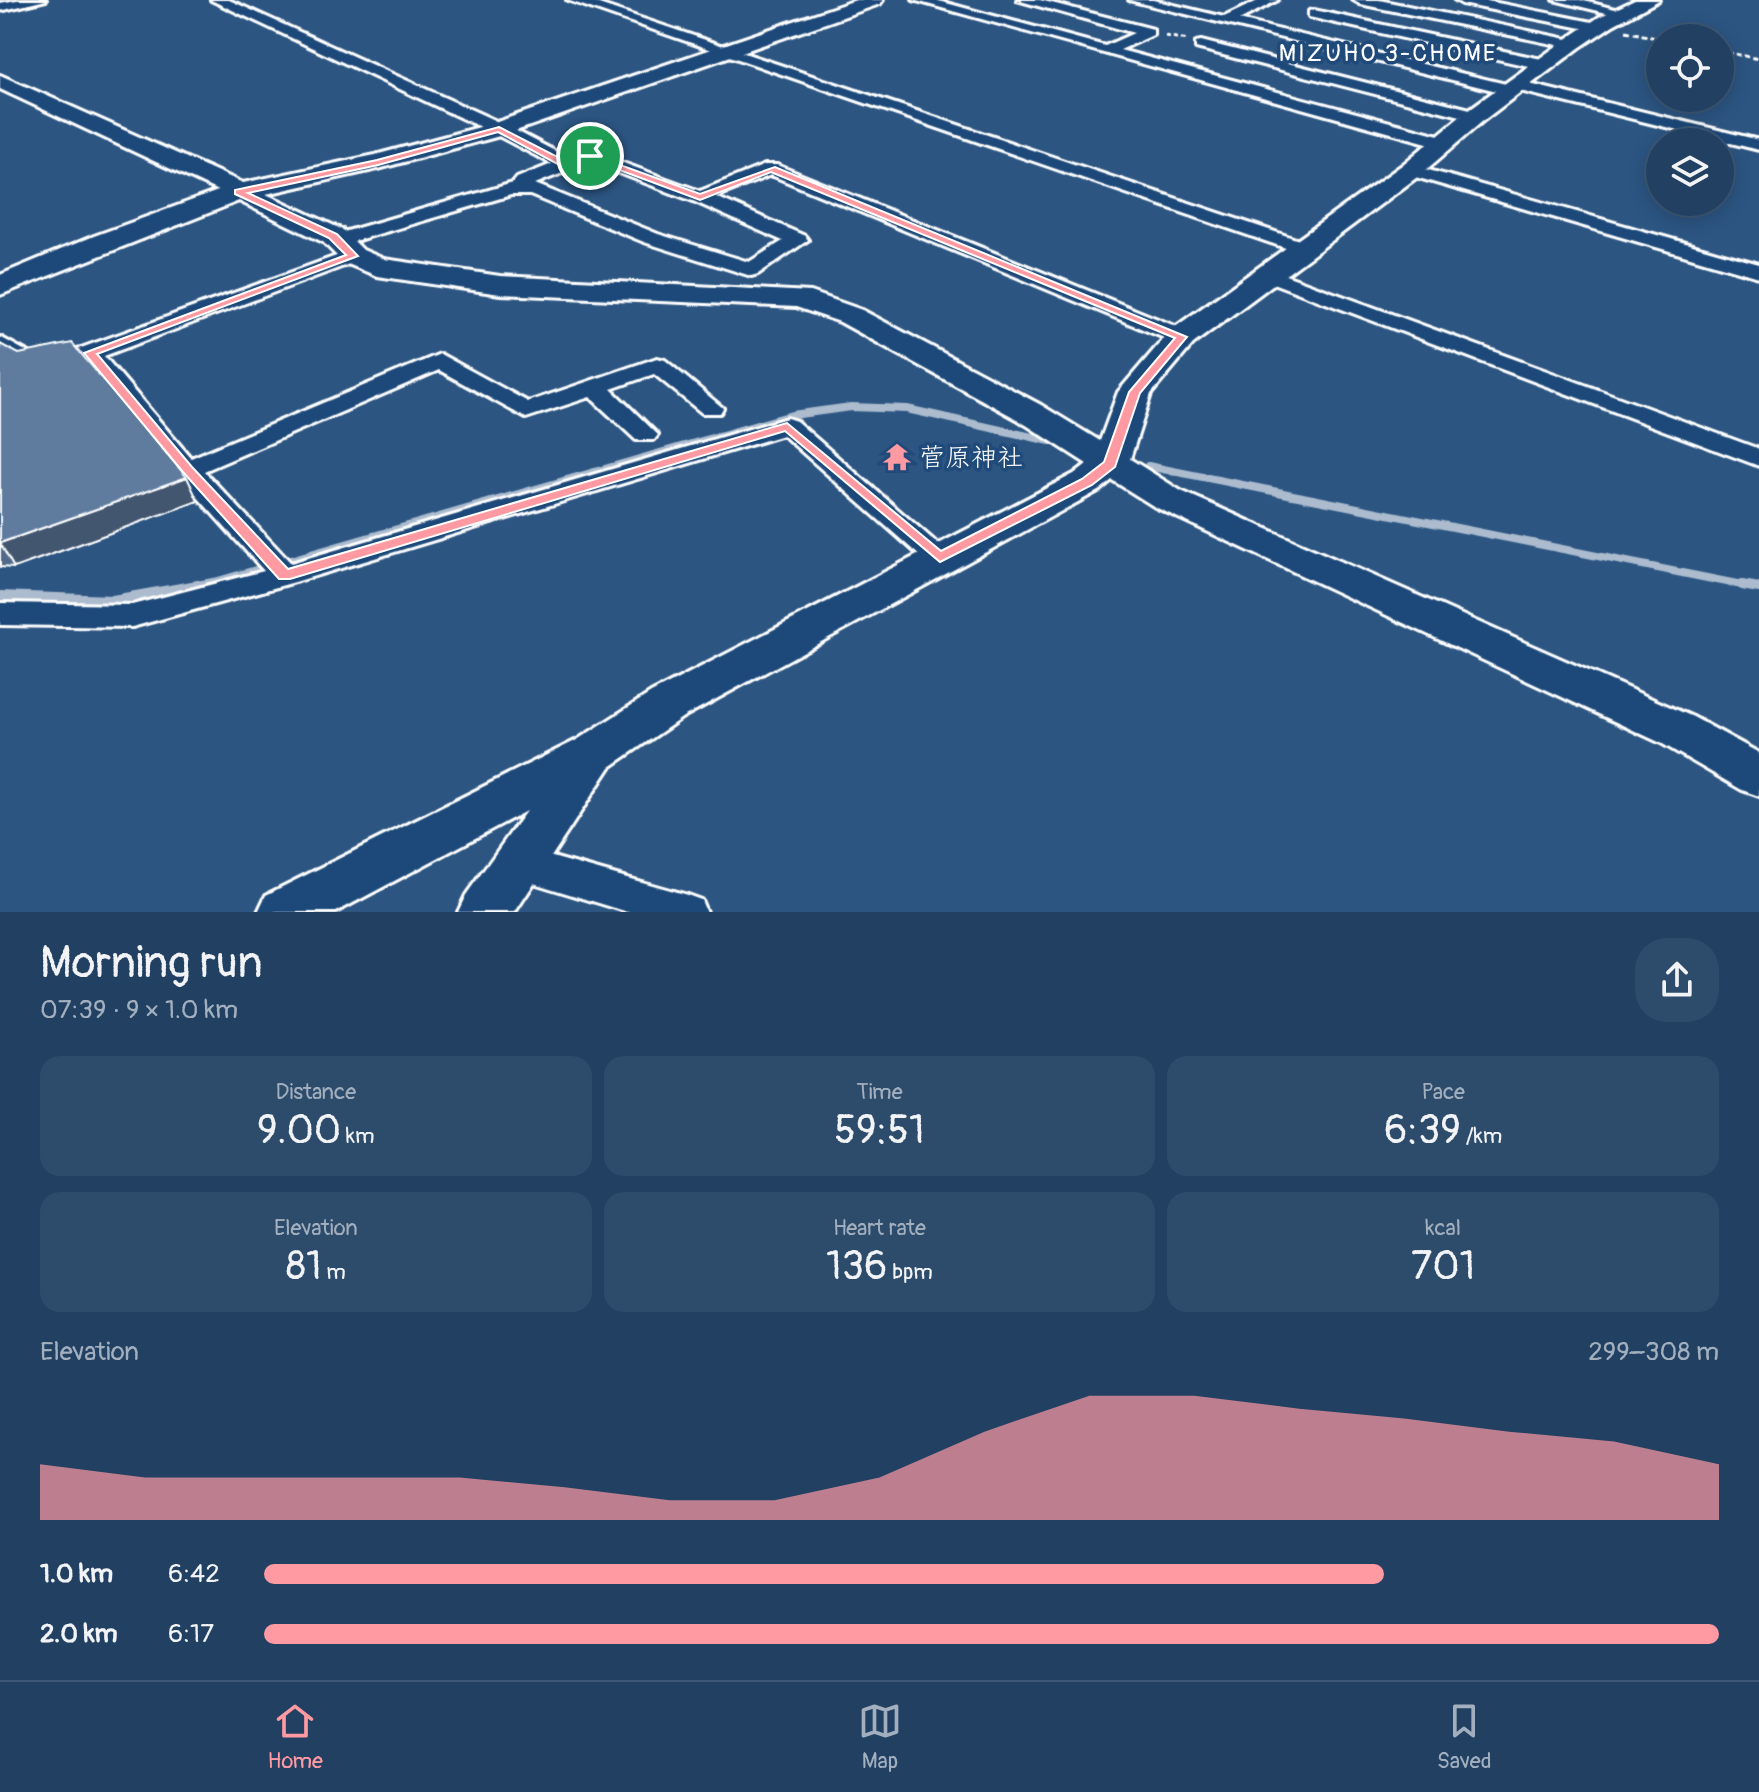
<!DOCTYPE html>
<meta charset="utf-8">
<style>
:root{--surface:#214062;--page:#2d4b6b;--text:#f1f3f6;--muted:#a2afbe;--line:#3e5977;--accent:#ff9aa2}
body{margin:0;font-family:Pangolin,"Klee One",sans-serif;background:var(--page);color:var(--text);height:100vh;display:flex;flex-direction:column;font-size:30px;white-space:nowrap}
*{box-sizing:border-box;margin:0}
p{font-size:26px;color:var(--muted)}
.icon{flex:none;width:44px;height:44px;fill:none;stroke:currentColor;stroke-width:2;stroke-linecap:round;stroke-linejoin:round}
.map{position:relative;height:912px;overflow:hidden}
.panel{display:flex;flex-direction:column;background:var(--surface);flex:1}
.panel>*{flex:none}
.tools{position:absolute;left:1646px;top:24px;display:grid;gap:16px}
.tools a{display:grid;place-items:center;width:88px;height:88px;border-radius:50%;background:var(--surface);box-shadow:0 4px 20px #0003,0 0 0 2px var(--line);font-size:40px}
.pin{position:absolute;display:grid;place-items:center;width:68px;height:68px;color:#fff;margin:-34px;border:4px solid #fff;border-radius:50%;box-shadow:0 2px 8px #0007}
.round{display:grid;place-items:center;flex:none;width:84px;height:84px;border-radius:32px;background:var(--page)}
.summary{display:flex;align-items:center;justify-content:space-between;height:136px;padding:0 40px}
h1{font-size:44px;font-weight:600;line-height:60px}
.stats{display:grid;grid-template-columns:repeat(3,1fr);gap:12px;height:136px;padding:8px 40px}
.stats div{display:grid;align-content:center;border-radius:20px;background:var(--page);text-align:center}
.stats b{font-size:40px;font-weight:600}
.stats small{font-size:22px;font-weight:400}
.stats p{font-size:22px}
.chart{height:224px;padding:16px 40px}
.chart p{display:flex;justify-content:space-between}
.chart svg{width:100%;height:144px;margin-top:8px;fill:var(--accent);opacity:.7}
ul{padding:0 40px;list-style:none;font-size:26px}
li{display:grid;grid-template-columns:128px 96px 1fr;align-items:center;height:60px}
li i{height:20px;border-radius:10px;background:var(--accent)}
.menu{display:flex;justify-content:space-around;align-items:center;height:112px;border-top:2px solid var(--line);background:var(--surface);font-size:22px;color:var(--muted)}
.menu a{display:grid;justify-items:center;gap:4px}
.menu .current{color:var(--accent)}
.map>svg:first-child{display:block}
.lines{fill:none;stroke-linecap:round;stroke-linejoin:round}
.stream-far1{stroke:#acbcce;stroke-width:8}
.stream{stroke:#acbcce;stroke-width:10}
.street-casing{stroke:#fff;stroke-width:6}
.secondary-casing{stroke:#fff;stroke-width:6}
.path{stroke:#fff;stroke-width:3;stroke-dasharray:5 3;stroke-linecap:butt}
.street{fill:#1f4a7a;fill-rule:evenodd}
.secondary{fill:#1f4a7a;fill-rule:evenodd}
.wall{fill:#516b89;stroke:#fff;stroke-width:2}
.shaded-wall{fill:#42576f;stroke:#fff;stroke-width:2}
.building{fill:#5e7c9f;stroke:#fff;stroke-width:2}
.route{fill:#ff9aa2;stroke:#fff;stroke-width:2;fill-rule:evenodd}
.labels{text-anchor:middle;stroke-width:7;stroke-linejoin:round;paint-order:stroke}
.far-neighbourhood-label{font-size:24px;letter-spacing:2px;fill:#fff;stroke:#1f4a7a}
.poi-label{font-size:26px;fill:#fff;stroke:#1f4a7a;text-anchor:start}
</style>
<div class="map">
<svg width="1759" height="912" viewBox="0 0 1759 912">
<rect width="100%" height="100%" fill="#2c5582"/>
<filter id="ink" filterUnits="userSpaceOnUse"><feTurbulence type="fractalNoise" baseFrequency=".0125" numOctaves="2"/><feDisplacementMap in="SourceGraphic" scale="16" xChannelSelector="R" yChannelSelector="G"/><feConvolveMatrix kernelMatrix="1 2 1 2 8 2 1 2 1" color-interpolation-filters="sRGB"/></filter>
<g filter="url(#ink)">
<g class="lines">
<path class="stream-far1" d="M1148,466L1752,587
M187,587L218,581L792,415L851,407L907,409L1050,441"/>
<path class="stream" d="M1742,585L1759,588
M0,596L113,600L198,585"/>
<defs>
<path id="street" d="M17,0H46L0,11V3Z
M211,0H229L505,125L568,158L590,151L700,191L765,165H777L1190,332L1193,337L1190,342H1174L771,175L716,197L805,236L808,240L758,274L751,276L644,242L530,195H511L344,244H330L327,240L330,236L513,183L517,178L552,164L493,133ZM590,162L693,201L783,241L749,262L658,234L535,184Z
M567,0H587L1311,244L1314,248L1311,252H1297Z
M913,0H935L1105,46L1134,33L1017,0H1040L1153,29V35L1120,50L1450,138L1453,142L1450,146H1438Z
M1129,0H1153L1224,17L1260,0H1278L1239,20L1510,85L1517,81L1759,140V150L1520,91L1513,95Z
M1353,0H1379L1572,40L1579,44L1572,48L1360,4Z
M1455,0H1482L1597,23L1604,27L1597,31L1462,4Z
M1554,0H1580L1630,13L1623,17Z
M1314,10L1546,60L1554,65L1546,70L1309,17V11Z
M1201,41L1482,112L1484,115L1476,120L1196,48V42Z
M1411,165L1759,264V277L1405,174L1402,170Z
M353,250L363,256L360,260L104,356L191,458L440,354L528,402L657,358L665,360L723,408L720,413H702L654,374L611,389L658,435L654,440H636L590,397L526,418L439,370L204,471L291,563L787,418L796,421L954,558L950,565L940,568L930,565L783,435L295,582L132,627L0,625V603L132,605L264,571L178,475L84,362C38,374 41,380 0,354V337L40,359L81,348Z
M1269,269L1759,449V466L1262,279L1259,275L1262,271Z
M517,847L687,895L701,900L706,912H628L504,874L498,863L504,852Z"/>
<path id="secondary" d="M856,0H883L880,4L507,134L378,169L266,194L343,230L363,250L384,259L500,276L811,292L862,310L1041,405L1100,441L1118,392L1171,330L1402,165L1468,110L1565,40L1599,17L1635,0H1659L1613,25L1579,48L1484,120L1420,175L1193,344L1151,394L1130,459L1181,491L1693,717L1759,753V796L1742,790L1661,743L1155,507L1112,480L1100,490L683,717L610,767L515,912H458L466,895L526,811L336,912H258L266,895L577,740L651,693L1074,474L1087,464L1017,419L840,322L796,307L500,294L377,276L343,262L323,242L239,201L0,295V275L94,236L218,191L0,89V75L243,183L375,155L491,124Z"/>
</defs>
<use href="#street" class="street-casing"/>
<use href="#secondary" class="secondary-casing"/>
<path class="path" d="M1626,31L1660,39
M1165,36L1188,40
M1720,51L1759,59"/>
<use href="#street" class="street"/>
<use href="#secondary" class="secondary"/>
</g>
<path class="wall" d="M0,344L198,501L14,568L0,567Z"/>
<path class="shaded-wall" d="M187,477L198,501L14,568L0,543Z"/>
<path class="building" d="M72,343L187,477L0,543V344L19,354Z"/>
</g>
<path class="route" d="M499,127L567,162L590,154L700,194L775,167L1187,337L1140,393L1115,467L1092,485L940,562L785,431L290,579H279L183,472L84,353L346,255L329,238L235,194V190L377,160ZM498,132L563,167L590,159L700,200L771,172L1175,338L1129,392L1104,462L1082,479L941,551L787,423L288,569L192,467L97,354L358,256L337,234L248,193L378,165Z"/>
<defs>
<symbol id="temple-bare" viewBox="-9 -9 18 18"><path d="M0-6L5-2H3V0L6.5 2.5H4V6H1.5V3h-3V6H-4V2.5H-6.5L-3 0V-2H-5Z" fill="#ff9aa2" stroke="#1f4a7a" stroke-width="2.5" paint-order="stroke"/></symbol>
</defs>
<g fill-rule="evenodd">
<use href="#temple-bare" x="877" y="437" width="40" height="40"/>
</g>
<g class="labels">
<g class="far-neighbourhood-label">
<text x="1388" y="61">MIZUHO 3-CHOME</text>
</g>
<g class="poi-label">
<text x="919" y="466">菅原神社</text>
</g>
</g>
</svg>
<div class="tools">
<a><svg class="icon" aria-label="locate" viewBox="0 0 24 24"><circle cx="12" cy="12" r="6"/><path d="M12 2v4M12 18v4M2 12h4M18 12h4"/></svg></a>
<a><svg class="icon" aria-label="layers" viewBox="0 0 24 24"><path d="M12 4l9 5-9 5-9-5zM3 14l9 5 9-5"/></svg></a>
</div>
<div class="pin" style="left:590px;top:156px;background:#1e9e55"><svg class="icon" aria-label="arrive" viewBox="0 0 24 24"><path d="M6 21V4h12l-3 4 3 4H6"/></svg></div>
</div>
<section class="panel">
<div class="summary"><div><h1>Morning run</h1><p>07:39 · 9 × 1.0 km</p></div><a class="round"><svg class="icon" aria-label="share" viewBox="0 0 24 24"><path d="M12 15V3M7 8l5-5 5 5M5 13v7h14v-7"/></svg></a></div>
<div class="stats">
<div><p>Distance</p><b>9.00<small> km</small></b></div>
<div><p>Time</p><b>59:51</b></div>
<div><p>Pace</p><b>6:39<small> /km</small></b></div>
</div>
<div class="stats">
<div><p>Elevation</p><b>81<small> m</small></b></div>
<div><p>Heart rate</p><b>136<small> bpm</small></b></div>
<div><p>kcal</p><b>701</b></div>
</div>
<div class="chart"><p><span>Elevation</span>299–308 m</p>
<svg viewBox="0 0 160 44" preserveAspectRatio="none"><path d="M0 44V27L10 31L20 31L30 31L40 31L50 34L60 38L70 38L80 31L90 17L100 6L110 6L120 10L130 13L140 17L150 20L160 27V44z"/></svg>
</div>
<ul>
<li><b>1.0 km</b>6:42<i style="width:77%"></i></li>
<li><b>2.0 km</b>6:17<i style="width:100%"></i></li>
</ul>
</section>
<nav class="menu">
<a class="current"><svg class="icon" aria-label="home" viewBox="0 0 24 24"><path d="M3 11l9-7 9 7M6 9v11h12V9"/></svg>Home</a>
<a><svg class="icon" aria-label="map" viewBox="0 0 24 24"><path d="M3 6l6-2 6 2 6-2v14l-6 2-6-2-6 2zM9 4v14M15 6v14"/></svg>Map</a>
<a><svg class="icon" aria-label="saved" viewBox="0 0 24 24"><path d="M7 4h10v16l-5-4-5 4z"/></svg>Saved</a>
</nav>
